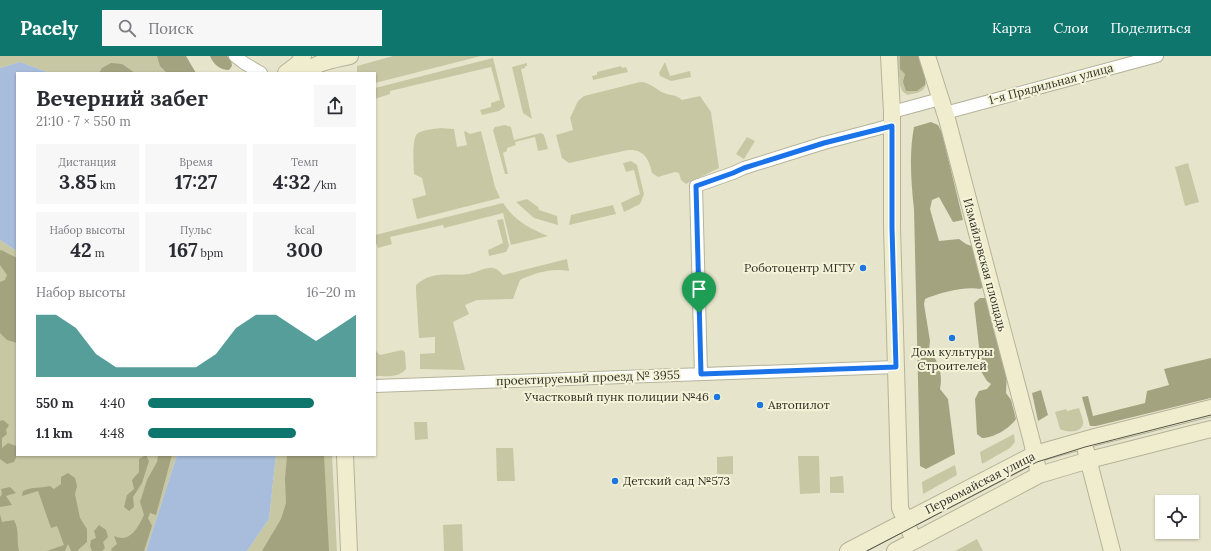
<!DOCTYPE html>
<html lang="ru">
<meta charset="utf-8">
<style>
:root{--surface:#fff;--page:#f7f7f7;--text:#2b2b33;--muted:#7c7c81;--accent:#0f766e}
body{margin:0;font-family:Lora,serif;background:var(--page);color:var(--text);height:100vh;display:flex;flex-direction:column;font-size:15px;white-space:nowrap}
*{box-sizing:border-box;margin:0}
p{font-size:13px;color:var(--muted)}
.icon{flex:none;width:22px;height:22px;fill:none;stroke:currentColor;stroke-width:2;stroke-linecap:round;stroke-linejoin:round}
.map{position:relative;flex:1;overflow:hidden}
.side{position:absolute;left:16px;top:16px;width:360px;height:384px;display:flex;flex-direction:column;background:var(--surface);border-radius:0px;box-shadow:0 1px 3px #0004}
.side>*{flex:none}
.buttons{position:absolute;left:1155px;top:439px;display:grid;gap:8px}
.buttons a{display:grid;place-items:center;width:44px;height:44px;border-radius:0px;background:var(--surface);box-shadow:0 1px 3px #0004;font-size:20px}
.pin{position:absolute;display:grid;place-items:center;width:34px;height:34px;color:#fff;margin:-41px -17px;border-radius:50% 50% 50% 0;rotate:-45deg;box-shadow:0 0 4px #0007}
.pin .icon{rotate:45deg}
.round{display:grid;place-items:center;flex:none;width:42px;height:42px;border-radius:0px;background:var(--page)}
.headline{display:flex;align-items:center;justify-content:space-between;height:68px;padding:0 20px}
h1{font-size:22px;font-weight:700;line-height:30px}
.figures{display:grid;grid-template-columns:repeat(3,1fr);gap:6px;height:68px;padding:4px 20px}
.figures div{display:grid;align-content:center;border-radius:0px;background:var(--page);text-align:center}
.figures b{font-size:20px;font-weight:700}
.figures small{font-size:11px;font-weight:400}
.figures p{font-size:11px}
.chart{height:112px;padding:8px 20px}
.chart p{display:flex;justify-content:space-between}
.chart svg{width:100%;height:72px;margin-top:4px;fill:var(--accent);opacity:.7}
ul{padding:0 20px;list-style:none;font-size:13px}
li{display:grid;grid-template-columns:64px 48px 1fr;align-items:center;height:30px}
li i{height:10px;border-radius:5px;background:var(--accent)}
header{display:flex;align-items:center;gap:24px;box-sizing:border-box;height:56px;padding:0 20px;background:var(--accent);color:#fff}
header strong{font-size:19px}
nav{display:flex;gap:22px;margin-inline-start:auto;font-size:14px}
.search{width:280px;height:36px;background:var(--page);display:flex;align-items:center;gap:10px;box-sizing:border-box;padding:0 14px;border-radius:0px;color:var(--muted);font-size:15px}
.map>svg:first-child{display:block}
.green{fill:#c8c7a4}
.forest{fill:#a4a380}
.water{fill:#a8bddb}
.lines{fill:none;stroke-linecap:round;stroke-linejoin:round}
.street-casing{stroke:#b4b39a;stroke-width:14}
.secondary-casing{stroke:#b4b39a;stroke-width:18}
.street{stroke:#fff;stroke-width:12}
.secondary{stroke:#efedcd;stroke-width:16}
.tram{stroke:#555548;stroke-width:1}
.route-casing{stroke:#fff;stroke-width:8}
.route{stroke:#1a73e8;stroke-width:5}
.poi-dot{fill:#1e76e0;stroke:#f4f3d8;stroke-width:1.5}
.labels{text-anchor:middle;stroke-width:4;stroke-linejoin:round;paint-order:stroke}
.street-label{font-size:12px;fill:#313127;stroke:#f4f3d8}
.poi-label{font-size:12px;fill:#313127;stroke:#f4f3d8;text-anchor:end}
</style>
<header>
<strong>Pacely</strong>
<div class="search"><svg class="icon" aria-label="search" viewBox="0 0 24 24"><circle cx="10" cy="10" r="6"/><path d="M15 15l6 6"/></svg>Поиск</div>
<nav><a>Карта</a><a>Слои</a><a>Поделиться</a></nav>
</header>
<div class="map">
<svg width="1211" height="495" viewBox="0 0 1211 495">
<rect width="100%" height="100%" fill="#e6e5cb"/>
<path class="green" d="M0,0H169L184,17H50L20,6L0,12Z
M393,0H481L375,27V17H357V10Z
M897,0H920C923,9 931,25 923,34C919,37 912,38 907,39L902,35L900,29Z
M493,2L505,51L499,55L482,59L480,54L491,51V47L500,44L491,11L390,35V38L375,43V32Z
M665,6L670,20L690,15L691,21L671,25L660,20L659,17Z
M527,7V10H525V12L521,13L532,63L523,57L512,11Z
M621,10L622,12L626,11L628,16L593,24L592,20L597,19V16Z
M640,26C650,26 655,33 664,37C672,40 675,38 682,44L700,40L711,56L719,112L686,128L681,124L679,117L675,116L658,121L652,117C649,103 644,93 628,94L569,107L562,102L556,79L573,74L570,62L578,45L584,40Z
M505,69L511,71L514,84L541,77L544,79L548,93L538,95L535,81L515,86L516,89L507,92V95L503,97L508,118H505L493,74L495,71Z
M440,72L454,73L457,91L467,89L464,76L465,75L470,78L481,75L495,131L500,142L417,163L412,143L426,139L422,122L414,118C414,110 411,82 418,77C424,74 433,73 440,72Z
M747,81L755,85L744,103L736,98Z
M631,105L637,109L644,138L640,148L624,156L621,147L640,138L634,114L626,116L623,107Z
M1188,107L1199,146L1185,150L1175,111Z
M527,143L538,151L539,154L557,160L558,169L534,162L516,146Z
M503,147C515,165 529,172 548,180L511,189L503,157L444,172L443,169L390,181L392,188L378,192L375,184V179Z
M613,149L616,158L569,169L571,159Z
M503,163L509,190L506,196L489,200L488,194L503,187L497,164Z
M0,184L17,195V399H177L146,495H0Z
M567,203L569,215C550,212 536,217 520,224L513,243L477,244L465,249L469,258L453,266L465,314L420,313V298L435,297V281L419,282L416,235V229C431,214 451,220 469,218C477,216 486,211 493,212C498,213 500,216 503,219Z
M375,294L380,299L402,294L405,296L406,313C399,322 386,320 375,320Z
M1079,352C1080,356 1084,364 1083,368C1081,378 1066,376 1060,373L1055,356L1066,353L1067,355Z
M414,366H427L428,383L415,384Z
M1014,378L1015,386L1010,392L982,408L980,396Z
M496,392H513L515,425H497Z
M276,399H332L337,495H247L269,463Z
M733,400V418H717V401Z
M798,400H819L820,437L800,438Z
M955,409L957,419L923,438L922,426Z
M843,420L844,437H830V421Z
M462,468L463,495H444L443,469Z
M977,483L983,495H955Z"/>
<path class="forest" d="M157,0H186L196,17H167L160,10Z
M210,0H227L231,4L232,10L229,14C220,14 213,8 210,0Z
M900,0H920L925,17V29L917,35H906L903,26L905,18L900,13Z
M111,7L122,8L135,17H99L102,12Z
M931,66L938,69L942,77L963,164L953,166L939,141L932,144L930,153L939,185L959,183L966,188L974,191L983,231L980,233C965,230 939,237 925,243L924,248L930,285L929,294C939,306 943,318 940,333L948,343L955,398L926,413L920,410L914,153C911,126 909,97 914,71Z
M1,194L17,202V287L7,284L0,277V226L5,224L7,219L0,209V195Z
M980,242H986L1007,316L1006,337L1011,344L1016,363C1010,372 994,382 982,382L977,378L975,343L979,335L987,333L991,328L987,325L982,317L974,247Z
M1211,302V342L1096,370H1090L1082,341L1088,340L1093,360L1145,347L1147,335L1169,329L1164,313Z
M1041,334L1048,359L1038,365L1032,337Z
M3,364L9,369L6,374L7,378L2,382V392L8,387L16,390C18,397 17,400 14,406L7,408L0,403V365Z
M146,399L149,405L142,427L133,441L134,451L129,455L124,451L127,439L134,433L132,424L139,416V403Z
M158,399H172L156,459L150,457L148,462L152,470L144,495H112L111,493L117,488L114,480C117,481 120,482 123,482C134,481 140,467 144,459L140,446L147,424L157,406Z
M287,399H324L329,495H262L281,463L286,447L285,423Z
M68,417L75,422L77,430L75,438L80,462L87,473V486L79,493L78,495H71L68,488L65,495H47L64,489L57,470L51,472L38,435L22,440L23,435C34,430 39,433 50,430L54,433L61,428V421Z
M10,431L16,437L6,440L12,449L0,451V441L2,438L1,433Z
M0,458L2,466L14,464C20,476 16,482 19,495H0Z
M99,469L106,474L108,481L103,486L105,492L102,495H92L90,490L91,484L96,482L94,475Z"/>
<path class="water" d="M20,6L50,17H17V195L0,184V12Z
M177,399H276L269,463L247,495H146Z"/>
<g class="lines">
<defs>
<path id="street" d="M235,0L244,7L261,17
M892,56L940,43
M945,57L1157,0
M701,318L696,130L733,117L744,112L824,87L892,69
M375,330L896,311"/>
<path id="secondary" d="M889,0L892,56V172L900,452L914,485
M927,0L947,63L1032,386L1039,419
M286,17L298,8L303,0
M307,17C313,6 338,3 350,0
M1086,395L1112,495
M345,399L349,495
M848,495L1035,398L1095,381L1211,352
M895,495L1039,419L1089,404L1211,373"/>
</defs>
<use href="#street" class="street-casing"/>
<use href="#secondary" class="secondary-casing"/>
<use href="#street" class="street"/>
<use href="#secondary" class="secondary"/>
<path class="tram" d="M867,495L1037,406L1085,391L1211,359"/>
</g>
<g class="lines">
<defs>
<path id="route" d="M892,70V172L896,311L701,318L696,130L733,117L744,112L824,87Z"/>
</defs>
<use href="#route" class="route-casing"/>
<use href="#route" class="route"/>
</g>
<g class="poi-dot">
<circle cx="863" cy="212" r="4"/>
<circle cx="952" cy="282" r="4"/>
<circle cx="717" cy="341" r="4"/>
<circle cx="760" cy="349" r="4"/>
<circle cx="615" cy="425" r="4"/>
</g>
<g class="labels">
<g class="street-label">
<text transform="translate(1051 28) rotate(-15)" y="4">1-я Прядильная улица</text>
<text transform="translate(985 209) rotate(75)" y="4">Измайловская площадь</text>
<text transform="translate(588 322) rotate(-2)" y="4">проектируемый проезд № 3955</text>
<text transform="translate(980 427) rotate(-27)" y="4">Первомайская улица</text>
</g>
<g class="poi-label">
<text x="855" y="216">Роботоцентр МГТУ</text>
<text x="952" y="300" text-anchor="middle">Дом культуры<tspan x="952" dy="14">Строителей</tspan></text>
<text x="709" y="345">Участковый пунк полиции №46</text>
<text x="768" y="353" text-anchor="start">Автопилот</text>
<text x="623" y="429" text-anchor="start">Детский сад №573</text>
</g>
</g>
</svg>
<div class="buttons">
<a><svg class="icon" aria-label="locate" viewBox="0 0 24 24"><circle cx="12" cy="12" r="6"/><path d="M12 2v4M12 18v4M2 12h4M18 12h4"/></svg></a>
</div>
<div class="pin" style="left:699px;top:257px;background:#1e9e55"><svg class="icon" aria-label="arrive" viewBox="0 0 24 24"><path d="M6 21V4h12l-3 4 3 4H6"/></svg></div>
<section class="side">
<div class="headline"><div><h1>Вечерний забег</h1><p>21:10 · 7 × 550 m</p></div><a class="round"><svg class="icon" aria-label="share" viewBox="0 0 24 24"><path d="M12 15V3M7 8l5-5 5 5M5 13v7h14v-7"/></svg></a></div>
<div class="figures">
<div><p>Дистанция</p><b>3.85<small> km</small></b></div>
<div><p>Время</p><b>17:27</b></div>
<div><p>Темп</p><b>4:32<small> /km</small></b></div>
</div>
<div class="figures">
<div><p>Набор высоты</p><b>42<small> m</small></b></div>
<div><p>Пульс</p><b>167<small> bpm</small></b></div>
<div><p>kcal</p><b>300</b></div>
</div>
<div class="chart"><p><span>Набор высоты</span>16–20 m</p>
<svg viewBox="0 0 160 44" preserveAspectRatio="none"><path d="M0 44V6L10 6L20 14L30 30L40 38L50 38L60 38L70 38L80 38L90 30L100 14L110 6L120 6L130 14L140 22L150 14L160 6V44z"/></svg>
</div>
<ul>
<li><b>550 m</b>4:40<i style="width:80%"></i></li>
<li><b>1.1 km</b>4:48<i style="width:71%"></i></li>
</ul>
</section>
</div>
